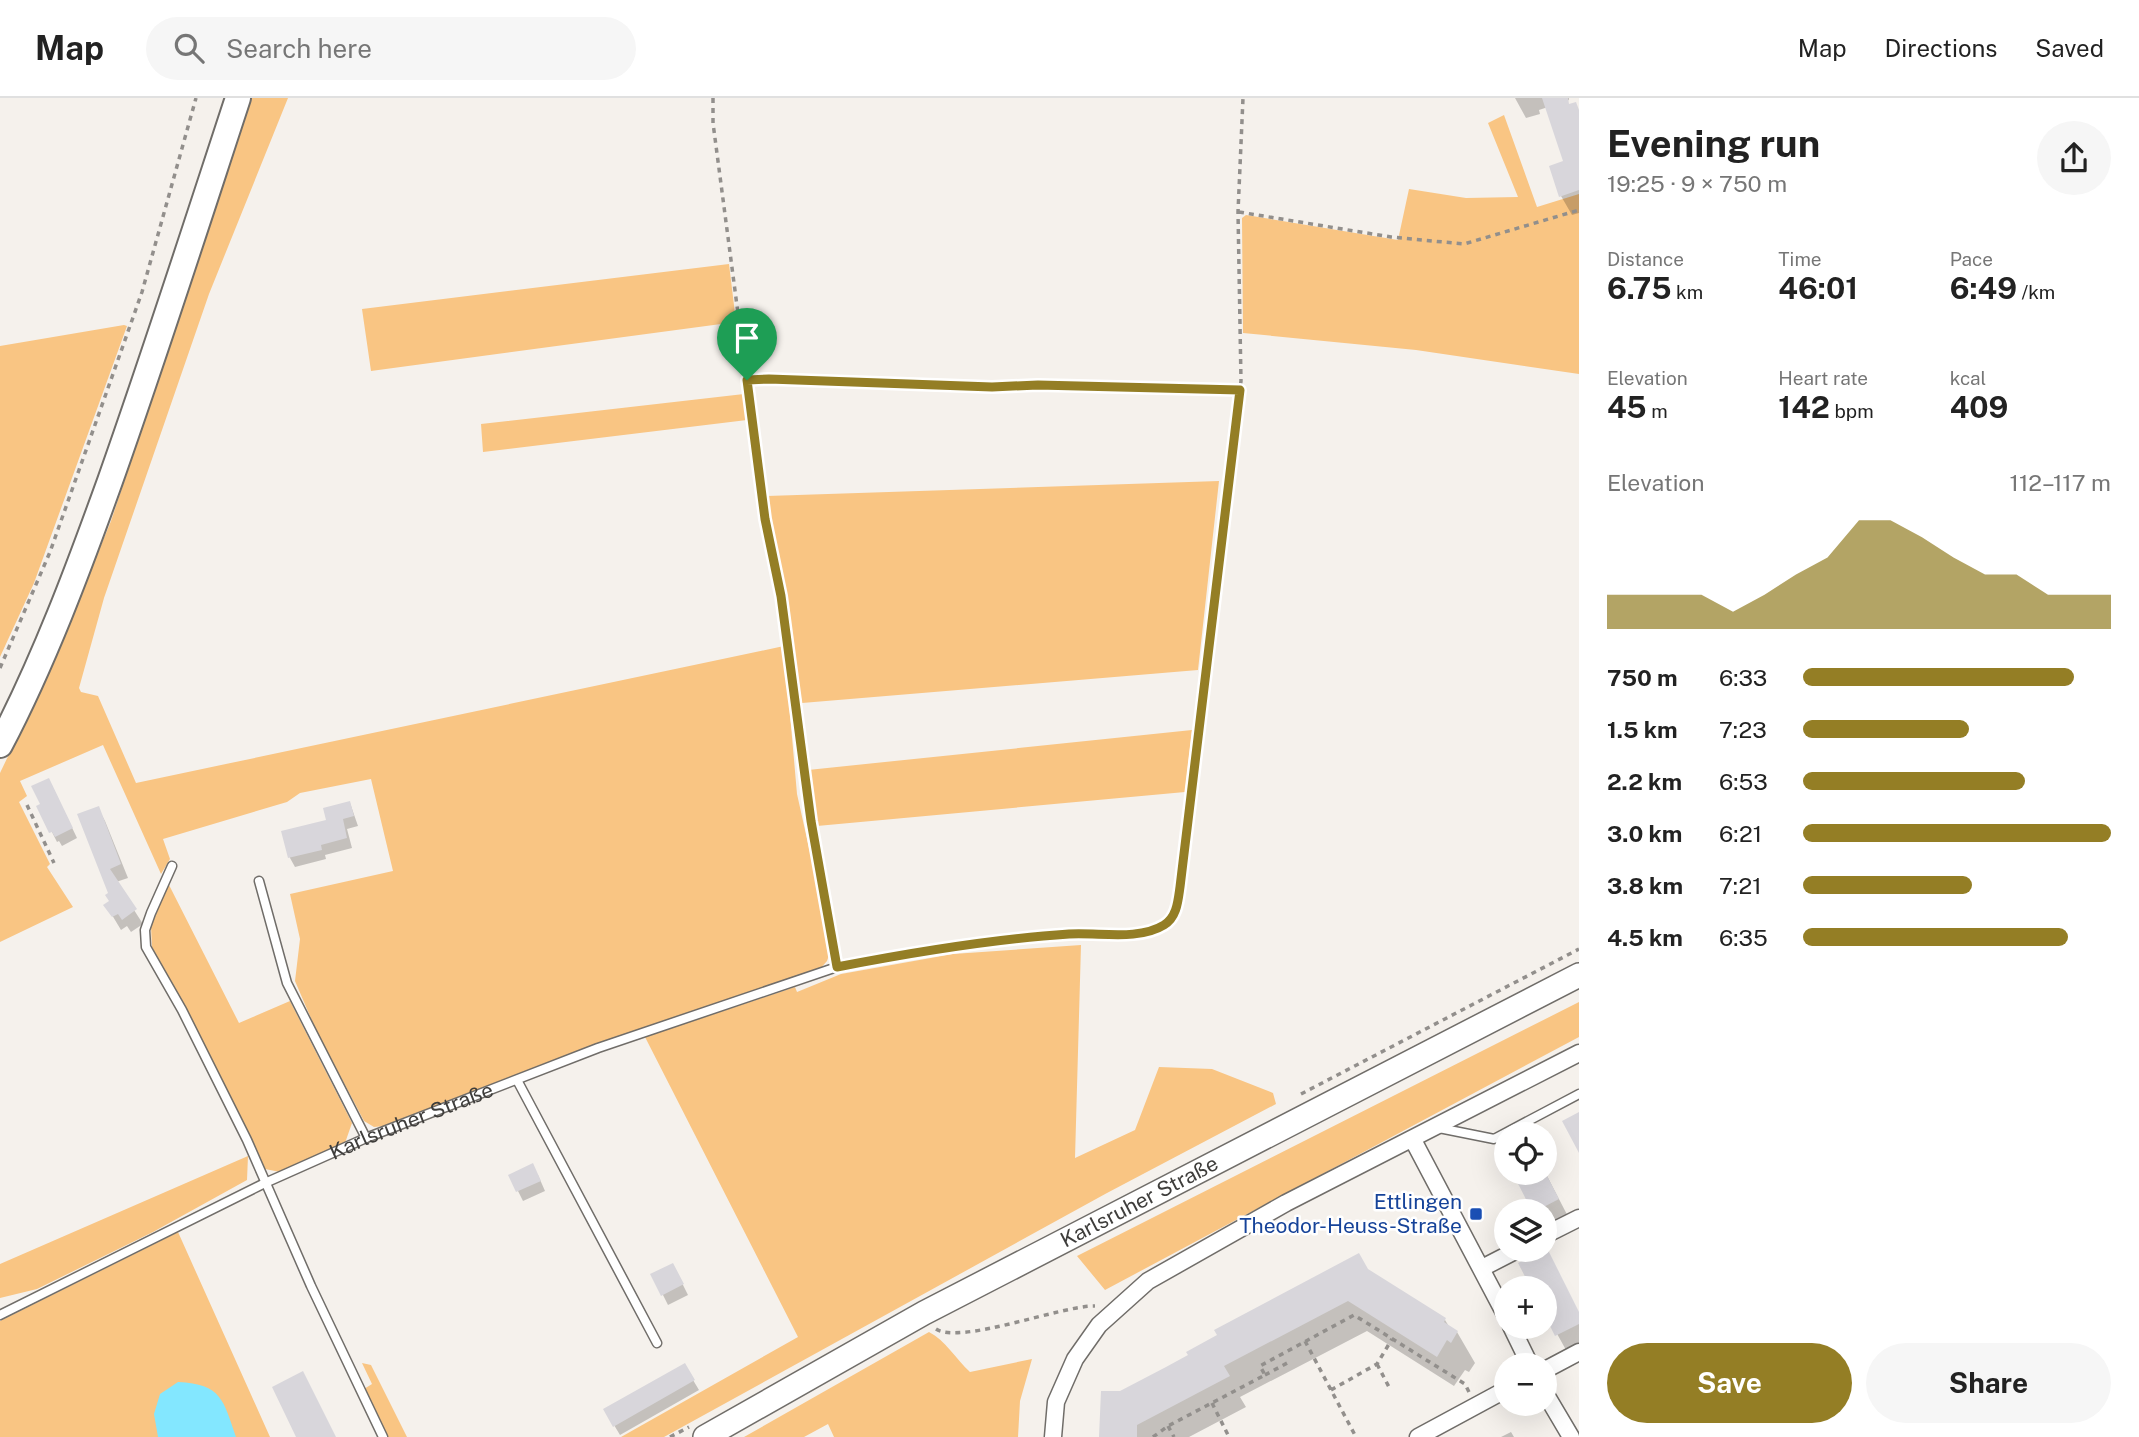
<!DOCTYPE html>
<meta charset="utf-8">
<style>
:root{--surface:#fff;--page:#f6f6f6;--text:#222;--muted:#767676;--line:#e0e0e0;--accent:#947e25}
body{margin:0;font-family:"Public Sans",sans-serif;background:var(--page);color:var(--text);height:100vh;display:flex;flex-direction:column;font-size:26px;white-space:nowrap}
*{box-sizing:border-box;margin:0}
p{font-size:23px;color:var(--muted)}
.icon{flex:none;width:38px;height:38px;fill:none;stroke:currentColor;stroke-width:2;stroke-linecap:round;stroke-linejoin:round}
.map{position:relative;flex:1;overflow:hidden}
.drawer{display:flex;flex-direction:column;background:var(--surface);width:560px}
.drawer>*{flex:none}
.controls{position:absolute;left:1494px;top:1024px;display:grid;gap:14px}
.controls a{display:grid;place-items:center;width:63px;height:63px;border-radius:50%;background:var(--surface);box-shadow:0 7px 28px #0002;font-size:35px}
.pin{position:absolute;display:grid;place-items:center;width:60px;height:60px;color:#fff;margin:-72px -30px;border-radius:50% 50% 50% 0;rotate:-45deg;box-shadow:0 0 7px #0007}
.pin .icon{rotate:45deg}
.round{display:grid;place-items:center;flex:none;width:74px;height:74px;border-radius:37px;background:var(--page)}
.overview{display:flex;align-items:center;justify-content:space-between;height:119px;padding:0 28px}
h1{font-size:38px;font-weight:700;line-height:52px}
.figures{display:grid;grid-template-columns:repeat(3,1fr);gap:10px;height:119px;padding:7px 28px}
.figures div{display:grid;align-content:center}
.figures b{font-size:30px;font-weight:700}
.figures small{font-size:19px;font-weight:400}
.figures p{font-size:19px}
.chart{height:196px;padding:14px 28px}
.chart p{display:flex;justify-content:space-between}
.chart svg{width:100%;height:126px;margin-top:7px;fill:var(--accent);opacity:.7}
.button{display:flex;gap:14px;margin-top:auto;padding:14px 28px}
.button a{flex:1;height:80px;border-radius:42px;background:var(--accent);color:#fff;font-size:28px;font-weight:700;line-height:80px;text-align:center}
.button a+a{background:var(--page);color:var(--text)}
ul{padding:0 28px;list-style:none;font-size:23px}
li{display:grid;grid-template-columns:112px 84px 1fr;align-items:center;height:52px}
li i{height:18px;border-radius:9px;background:var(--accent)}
header{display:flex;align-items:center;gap:42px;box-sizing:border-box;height:98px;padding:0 35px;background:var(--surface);border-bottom:2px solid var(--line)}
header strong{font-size:33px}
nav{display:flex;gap:38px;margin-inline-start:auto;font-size:24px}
.search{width:490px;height:63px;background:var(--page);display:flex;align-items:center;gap:18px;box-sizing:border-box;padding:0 24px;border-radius:38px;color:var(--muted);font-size:26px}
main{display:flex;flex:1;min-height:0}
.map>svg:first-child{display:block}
.green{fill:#f9c583}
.water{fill:#83e7ff}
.shadow{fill:#0003}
.building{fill:#d8d6db}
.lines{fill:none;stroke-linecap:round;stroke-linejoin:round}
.service-casing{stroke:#706d69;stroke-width:11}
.minor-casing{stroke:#706d69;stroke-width:19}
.secondary-casing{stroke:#706d69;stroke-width:26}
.primary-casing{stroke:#706d69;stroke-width:28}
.path{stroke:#928f8c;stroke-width:3.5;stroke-dasharray:5 5;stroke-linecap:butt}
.service{stroke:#fff;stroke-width:8}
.minor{stroke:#fff;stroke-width:16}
.secondary{stroke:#fff;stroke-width:23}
.primary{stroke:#fff;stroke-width:24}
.route-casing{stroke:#fff;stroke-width:14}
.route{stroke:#947e25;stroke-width:9}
.transit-dot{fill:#1a4fb4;stroke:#fff;stroke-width:2.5}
.labels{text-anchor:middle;stroke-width:5;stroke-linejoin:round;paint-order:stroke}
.street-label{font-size:21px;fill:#3e3d3b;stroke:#fff}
.transit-label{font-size:21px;fill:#164399;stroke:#fff;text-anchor:end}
</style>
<header>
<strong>Map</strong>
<div class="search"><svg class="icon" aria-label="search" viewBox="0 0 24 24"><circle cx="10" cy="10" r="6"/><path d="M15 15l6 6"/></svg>Search here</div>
<nav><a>Map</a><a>Directions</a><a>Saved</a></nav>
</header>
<main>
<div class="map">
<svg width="1579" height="1339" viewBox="0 0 1579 1339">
<rect width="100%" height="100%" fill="#f5f1ec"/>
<path class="green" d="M252,0H288L209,196L104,500L79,590L81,594L98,598L136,685L784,548L797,696L821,804L830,854L827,863L820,871L604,943L385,1028L374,1029L364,1023L316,932L295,883L300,841L290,796L393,773L371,681L300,695L287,704L163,741L170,761L161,776L103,647L20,683L27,698L19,704L50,766L47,769L73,809L0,844V675L50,571L111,423Z
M1504,17L1537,109L1579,96V276L1416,252L1243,235L1242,120L1246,117L1398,142L1409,91L1466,100L1518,99L1488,25Z
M729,166L736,224L371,273L362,211Z
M124,227L127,228L34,485L0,559V248Z
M744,296L747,322L483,354L481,326Z
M1219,383L1198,572L802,605L767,398Z
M1192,632L1185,694L817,728L808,672Z
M168,785L239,925L290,903L352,1025L345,1045L280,1074L265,1071L152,849L151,829Z
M1081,847L1075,1060L1135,1032L1159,969L1212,971L1273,995L1276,1006L1107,1095L664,1339H621L798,1239L645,939L795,889L797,894L841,876L953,856Z
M1579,904V939L1105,1192L1077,1158Z
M248,1058L247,1082L153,1134L37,1191L0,1200V1166Z
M178,1134L270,1339H0V1223Z
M929,1234C945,1242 956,1261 970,1274L1032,1261L1020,1303L1018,1339H834L828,1326L804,1339H744Z
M362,1265L371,1267L407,1339H388L364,1291L372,1286Z"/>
<path class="water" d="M178,1284C222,1286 223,1302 236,1339H158L154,1316L160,1296Z"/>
<path class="shadow" d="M1515,0H1569V2L1539,12L1540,16L1526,20Z
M1579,12V115L1572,117L1561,98L1565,65Z
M54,692L77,740L62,748L59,743L57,744L39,708Z
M350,705L358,728L347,731L352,750L325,757L326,761L295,769L290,760L283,734L328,723Z
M98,710L105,723L128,780L116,784L143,826L131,834L127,828L121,832L106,807L111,804L110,796Z
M1545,1074L1575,1132L1552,1144L1545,1133V1113H1534Z
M510,1077H538L545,1093L523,1103Z
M1555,1168L1579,1216V1245L1566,1252L1545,1214V1190H1533Z
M1368,1173L1445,1222L1450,1230L1457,1234L1475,1265L1469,1274L1465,1272L1454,1288L1367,1233L1240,1299L1246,1309L1189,1339H1101L1120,1295Z
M653,1177H678L688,1197L668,1207Z
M684,1267L699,1292L620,1337L605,1312Z
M1511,1334L1514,1339H1501Z"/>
<path class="building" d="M1542,0H1568L1569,6L1576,4L1579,12V92L1559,99L1549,68L1563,63Z
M49,680L73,730L55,739L52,734L49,735L36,708L40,706L31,688Z
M350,703L354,718L343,721L347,740L321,747L322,752L288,760L281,733L326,722L323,710Z
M99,708L121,766L110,771L137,811L122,822L118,816L112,819L103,807L109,803L105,797L108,795L77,716Z
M1579,1014V1055L1562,1023Z
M533,1065L541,1083L516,1094L508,1077Z
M1512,1074H1545L1559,1101L1536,1113H1532Z
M1547,1150L1579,1214V1226L1555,1238L1545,1218V1190H1531L1518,1165Z
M1359,1155L1368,1171L1446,1220L1444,1224L1458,1233L1451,1245L1447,1242L1437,1259L1348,1203L1224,1268L1230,1278L1137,1327V1339H1099L1101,1293H1120L1166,1269L1188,1257L1186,1254L1217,1237L1214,1232Z
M673,1165L684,1186L661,1198L650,1176Z
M685,1265L695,1282L613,1329L603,1311Z
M303,1273L336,1339H296L272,1289Z"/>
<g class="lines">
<defs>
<g id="service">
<path d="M172,768L151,815L145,832L146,849L182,912L247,1042L311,1188L383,1339"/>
<path d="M259,783L287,885L366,1040"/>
<path d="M517,982L657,1245"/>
<path d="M1439,1030L1494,1041L1579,996"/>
<path id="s1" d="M0,1217L265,1085L366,1040L598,950L837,869"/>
</g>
<path id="minor" d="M1413,1042L1507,1220
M1545,1137L1579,1120
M1482,1170L1517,1152
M1511,1228L1530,1267
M1545,1272L1579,1254
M1545,1295L1571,1339
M1053,1339L1056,1304L1075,1261L1099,1227L1148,1183L1286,1105L1579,955
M1418,1339L1507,1291"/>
<g id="secondary">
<path id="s2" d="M705,1339L924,1215L1579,877"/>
</g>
<path id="primary" d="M0,647C44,563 78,472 110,383C155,256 196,128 238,0"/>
</defs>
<use href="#service" class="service-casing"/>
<use href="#minor" class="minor-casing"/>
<use href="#secondary" class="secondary-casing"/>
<use href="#primary" class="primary-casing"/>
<path class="path" d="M713,0V25L765,421L781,498L811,723L835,857
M1239,114L1391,139L1464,146L1579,112
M747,282L769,281L992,289L1038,287L1240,292
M0,570L50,454L142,194L196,0
M27,707L54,765
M847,867L909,855L1070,836L1151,833L1167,825L1176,812L1241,283L1238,114L1243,0
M1301,996L1579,851
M936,1231C961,1247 1063,1207 1095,1208
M1305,1243L1356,1339
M1377,1266L1390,1291
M1265,1277L1291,1263
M1331,1292L1377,1266L1392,1241
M1212,1305L1229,1339
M1168,1328L1174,1339
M670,1339L689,1329
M1153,1339L1168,1328L1265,1277L1260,1268L1354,1217L1465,1286L1469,1294"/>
<use href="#service" class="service"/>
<use href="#minor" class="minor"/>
<use href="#secondary" class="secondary"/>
<use href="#primary" class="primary"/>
</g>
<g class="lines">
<defs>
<path id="route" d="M769,281L992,289L1038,287L1240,292L1180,789C1178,803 1177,819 1164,827C1138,843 1099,834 1069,836C992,841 914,854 837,869L811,723L781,498L765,421L747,282Z"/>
</defs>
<use href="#route" class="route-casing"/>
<use href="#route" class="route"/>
</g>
<rect class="transit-dot" x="1469" y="1109" width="14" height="14" rx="3.5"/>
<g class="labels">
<g class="street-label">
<text dy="7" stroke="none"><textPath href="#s1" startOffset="455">Karlsruher Straße</textPath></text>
<text dy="7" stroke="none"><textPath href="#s2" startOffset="494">Karlsruher Straße</textPath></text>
</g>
<g class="transit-label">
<text x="1462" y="1111">Ettlingen<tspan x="1462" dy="24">Theodor-Heuss-Straße</tspan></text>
</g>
</g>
</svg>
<div class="controls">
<a><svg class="icon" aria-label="locate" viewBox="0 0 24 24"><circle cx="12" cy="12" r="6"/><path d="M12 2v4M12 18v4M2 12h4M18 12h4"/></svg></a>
<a><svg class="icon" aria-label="layers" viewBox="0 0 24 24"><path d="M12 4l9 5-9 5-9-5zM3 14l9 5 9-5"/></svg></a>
<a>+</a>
<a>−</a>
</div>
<div class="pin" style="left:747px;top:282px;background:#1e9e55"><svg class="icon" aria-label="arrive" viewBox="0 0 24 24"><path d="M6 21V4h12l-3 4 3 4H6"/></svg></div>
</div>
<section class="drawer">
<div class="overview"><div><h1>Evening run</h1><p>19:25 · 9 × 750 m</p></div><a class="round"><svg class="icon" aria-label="share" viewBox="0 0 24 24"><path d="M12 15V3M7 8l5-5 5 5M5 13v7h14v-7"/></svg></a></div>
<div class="figures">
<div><p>Distance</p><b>6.75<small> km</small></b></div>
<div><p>Time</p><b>46:01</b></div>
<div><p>Pace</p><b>6:49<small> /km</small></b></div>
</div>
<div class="figures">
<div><p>Elevation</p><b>45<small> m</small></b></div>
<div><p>Heart rate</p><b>142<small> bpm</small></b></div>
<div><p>kcal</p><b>409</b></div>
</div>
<div class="chart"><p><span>Elevation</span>112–117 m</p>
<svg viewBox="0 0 160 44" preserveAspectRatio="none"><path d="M0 44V32L10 32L20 32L30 32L40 38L50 32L60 25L70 19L80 6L90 6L100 12L110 19L120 25L130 25L140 32L150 32L160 32V44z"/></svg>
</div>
<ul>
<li><b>750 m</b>6:33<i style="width:88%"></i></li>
<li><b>1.5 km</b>7:23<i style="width:54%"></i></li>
<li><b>2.2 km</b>6:53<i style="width:72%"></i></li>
<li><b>3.0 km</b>6:21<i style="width:100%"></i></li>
<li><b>3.8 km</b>7:21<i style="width:55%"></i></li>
<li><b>4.5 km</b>6:35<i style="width:86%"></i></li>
</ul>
<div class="button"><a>Save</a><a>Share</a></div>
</section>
</main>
